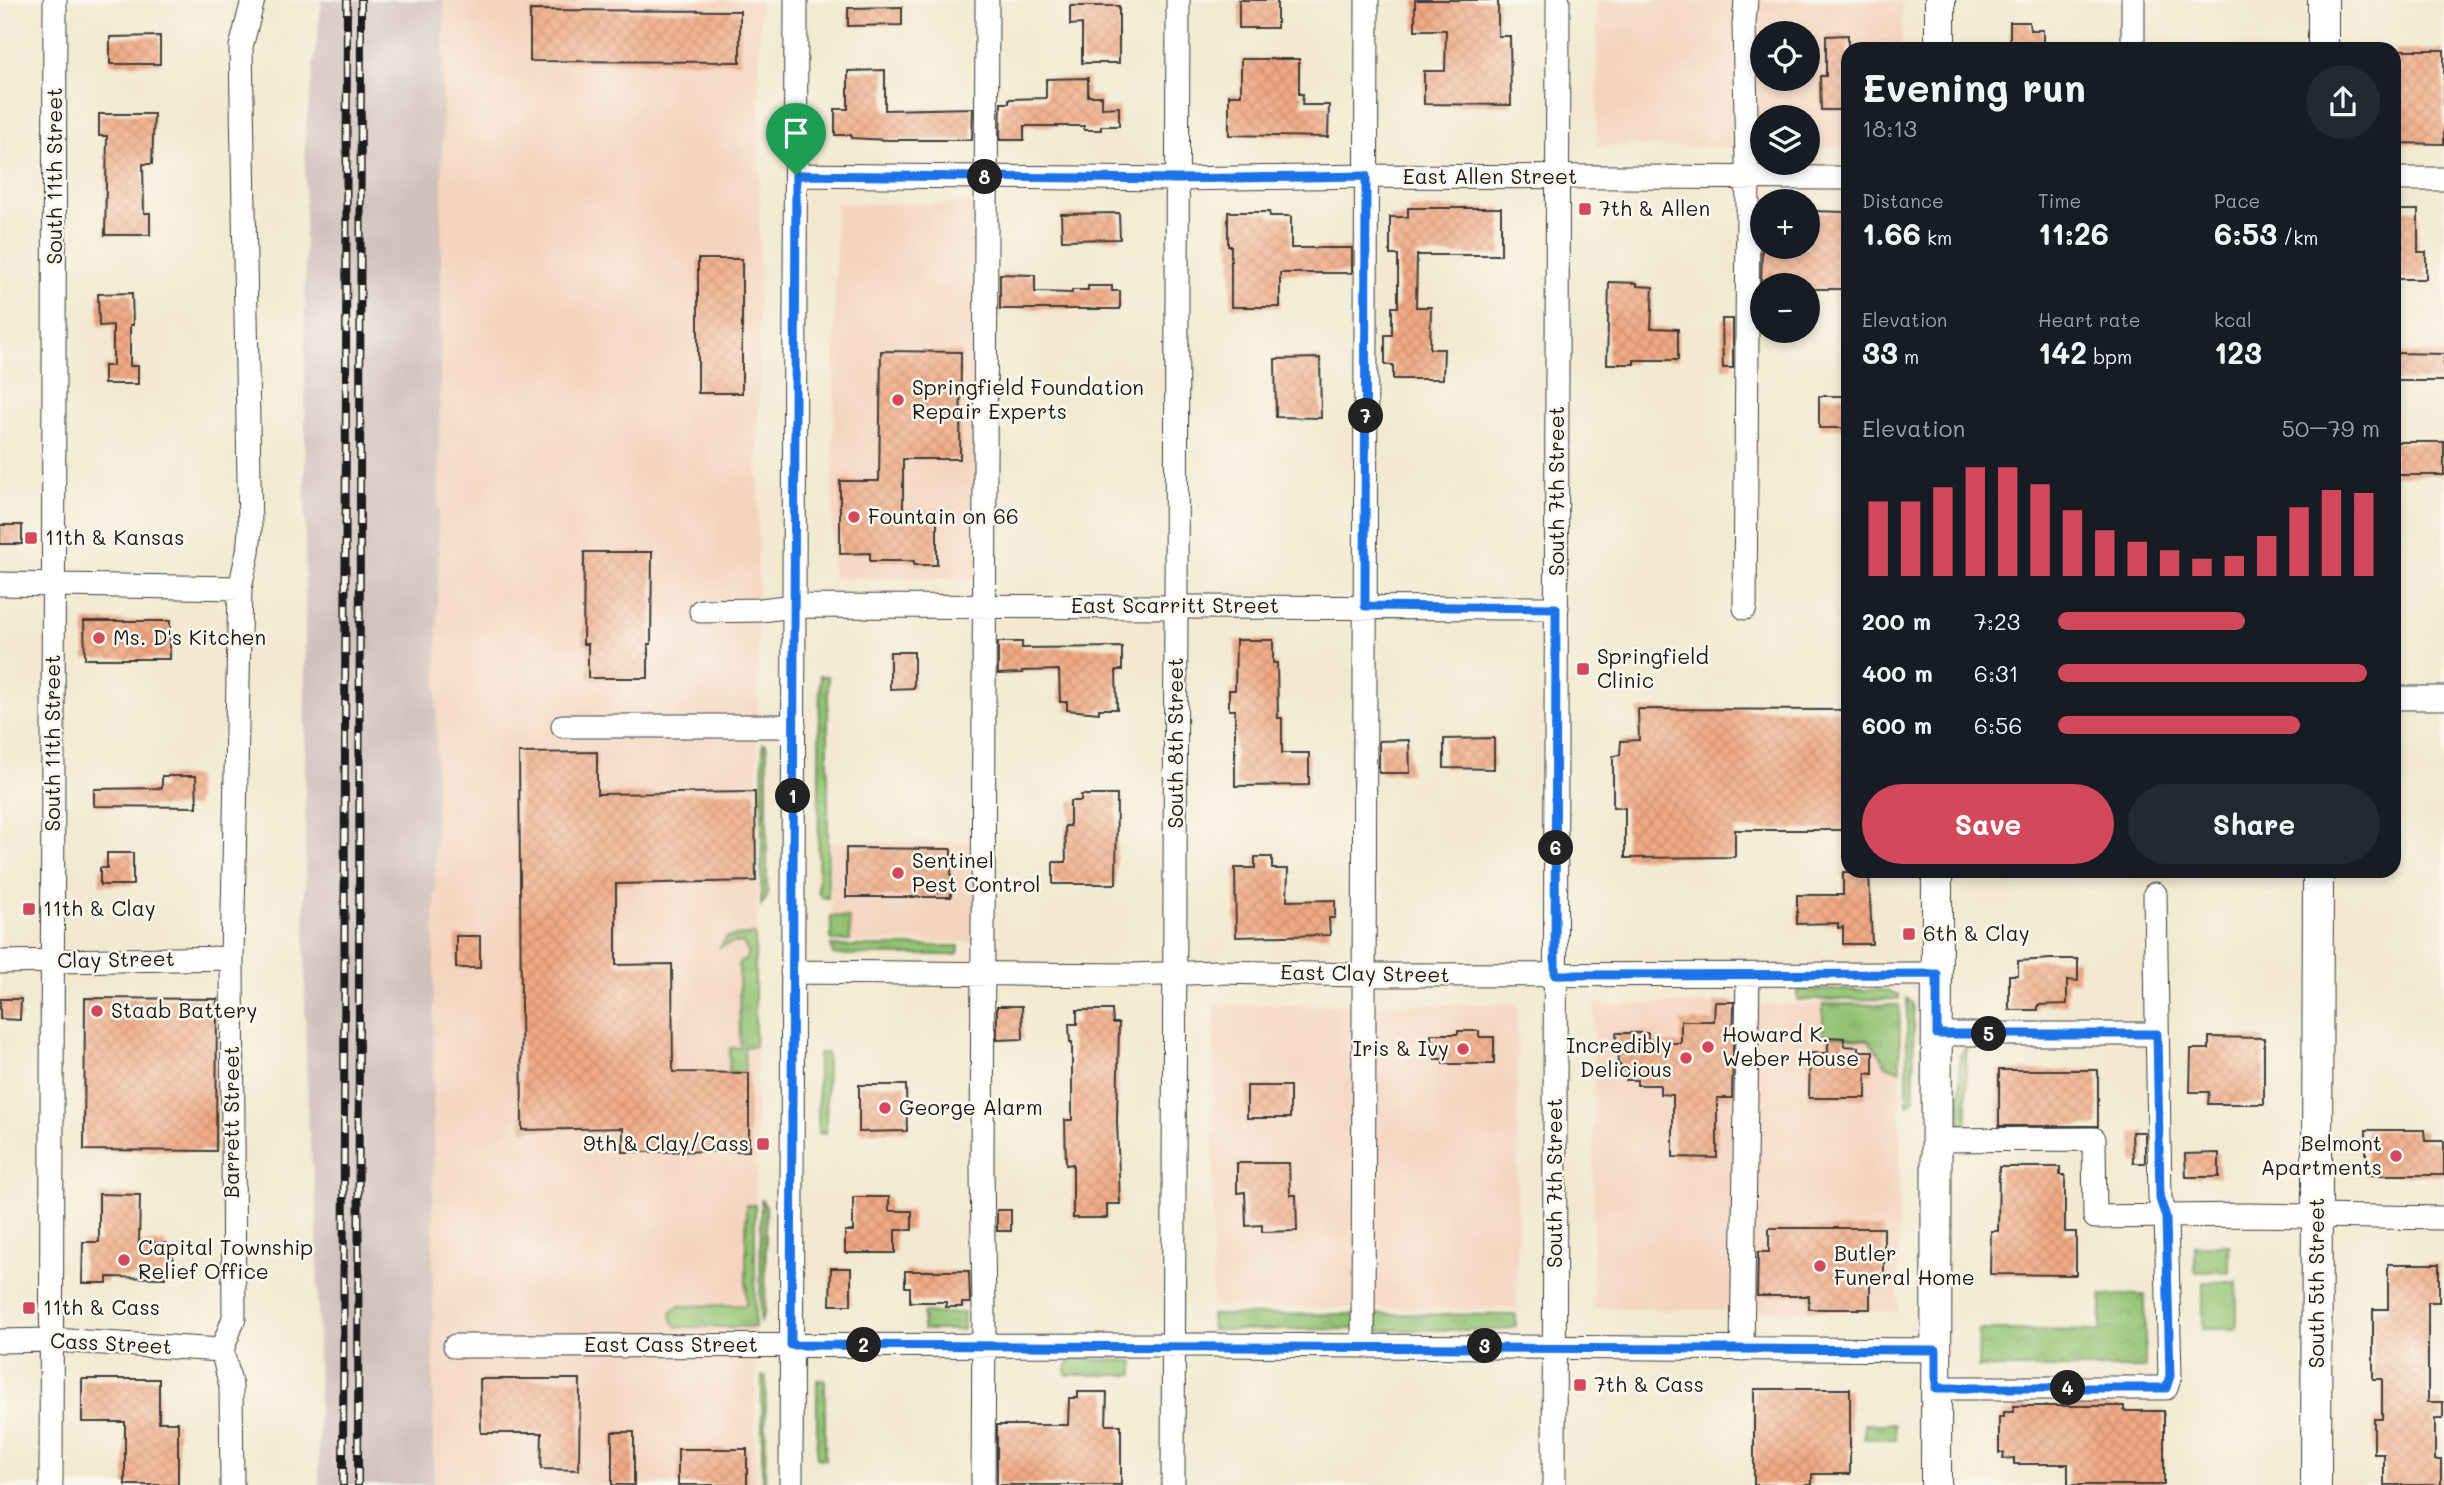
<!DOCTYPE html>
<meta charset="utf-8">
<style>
:root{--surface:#171b24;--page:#242831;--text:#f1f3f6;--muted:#9ea1a6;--accent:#d1495b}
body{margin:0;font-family:Mali,sans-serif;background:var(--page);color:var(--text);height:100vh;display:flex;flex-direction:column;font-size:26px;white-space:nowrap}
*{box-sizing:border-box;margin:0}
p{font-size:23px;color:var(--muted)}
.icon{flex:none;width:38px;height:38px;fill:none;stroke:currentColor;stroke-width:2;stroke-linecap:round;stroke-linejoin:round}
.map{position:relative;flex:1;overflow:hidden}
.side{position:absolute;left:1841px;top:42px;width:560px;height:836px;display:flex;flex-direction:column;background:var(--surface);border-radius:21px;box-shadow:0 4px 10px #0003}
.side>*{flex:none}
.tools{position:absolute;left:1750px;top:21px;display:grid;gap:14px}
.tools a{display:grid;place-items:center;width:70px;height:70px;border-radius:50%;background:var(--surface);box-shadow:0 4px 10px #0003;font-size:35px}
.pin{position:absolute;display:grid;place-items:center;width:60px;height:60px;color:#fff;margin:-72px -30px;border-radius:50% 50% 50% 0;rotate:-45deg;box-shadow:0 0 7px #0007}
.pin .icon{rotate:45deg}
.km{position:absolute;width:35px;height:35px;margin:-18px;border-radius:50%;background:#222;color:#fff;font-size:19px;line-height:35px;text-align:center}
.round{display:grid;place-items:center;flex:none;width:74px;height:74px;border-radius:37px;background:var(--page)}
.overview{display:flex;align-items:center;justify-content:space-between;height:119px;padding:0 21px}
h1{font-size:38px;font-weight:700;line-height:52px}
.figures{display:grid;grid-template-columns:repeat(3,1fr);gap:10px;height:119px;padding:7px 21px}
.figures div{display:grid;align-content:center}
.figures b{font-size:30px;font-weight:700}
.figures small{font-size:19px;font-weight:400}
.figures p{font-size:19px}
.chart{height:196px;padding:14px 21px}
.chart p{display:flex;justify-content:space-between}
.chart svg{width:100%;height:126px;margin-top:7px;stroke:var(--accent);stroke-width:6}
.action{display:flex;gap:14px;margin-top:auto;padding:14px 21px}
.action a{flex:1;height:80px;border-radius:42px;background:var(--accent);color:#fff;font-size:28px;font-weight:700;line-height:80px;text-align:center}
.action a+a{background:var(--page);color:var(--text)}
ul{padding:0 21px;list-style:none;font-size:23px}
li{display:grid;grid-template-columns:112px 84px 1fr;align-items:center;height:52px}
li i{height:18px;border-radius:9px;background:var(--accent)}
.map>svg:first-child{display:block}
.built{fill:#f4d4bf;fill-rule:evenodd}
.railway{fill:#d0c0bb}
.grass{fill:url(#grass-tufts);stroke:#576f47;stroke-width:2}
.park{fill:url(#park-crowns);stroke:#576f47;stroke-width:2}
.pitch{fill:#92c272;stroke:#576f47;stroke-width:2}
.building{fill:url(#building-cross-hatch)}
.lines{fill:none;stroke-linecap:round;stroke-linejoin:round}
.minor-casing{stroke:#3c3b37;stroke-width:25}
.major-casing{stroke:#3c3b37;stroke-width:32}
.minor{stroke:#fff;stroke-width:23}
.major{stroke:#fff;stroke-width:30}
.rail-casing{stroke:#1c1c1c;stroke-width:8}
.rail{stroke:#fbf7ec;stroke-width:5;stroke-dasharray:16;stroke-linecap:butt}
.route-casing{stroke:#fff;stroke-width:14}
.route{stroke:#1a73e8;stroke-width:9}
.poi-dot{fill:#d1495b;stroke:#fbf7ec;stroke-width:2.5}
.labels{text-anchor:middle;stroke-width:5;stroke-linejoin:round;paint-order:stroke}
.street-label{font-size:21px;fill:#1c1c1c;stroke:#fbf7ec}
.poi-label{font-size:21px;fill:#1c1c1c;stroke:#fbf7ec;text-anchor:start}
</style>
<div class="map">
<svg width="2444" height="1485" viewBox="0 0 2444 1485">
<defs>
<pattern id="grass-tufts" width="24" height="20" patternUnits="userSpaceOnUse" patternTransform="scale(1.75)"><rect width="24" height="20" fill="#92c272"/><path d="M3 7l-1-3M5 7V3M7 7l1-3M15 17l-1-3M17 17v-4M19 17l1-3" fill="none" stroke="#7da662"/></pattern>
<pattern id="park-crowns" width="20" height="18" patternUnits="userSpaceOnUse" patternTransform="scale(1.75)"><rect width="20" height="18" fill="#92c272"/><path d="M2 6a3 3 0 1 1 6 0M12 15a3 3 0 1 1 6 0" fill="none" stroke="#7da662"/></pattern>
<pattern id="building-cross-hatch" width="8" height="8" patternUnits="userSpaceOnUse" patternTransform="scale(1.75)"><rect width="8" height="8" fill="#f0a984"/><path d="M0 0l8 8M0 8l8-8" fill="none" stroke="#cd9171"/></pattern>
</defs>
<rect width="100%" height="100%" fill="#fbf7ec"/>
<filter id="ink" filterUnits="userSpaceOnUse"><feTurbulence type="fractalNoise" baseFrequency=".0143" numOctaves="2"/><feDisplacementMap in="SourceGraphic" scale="14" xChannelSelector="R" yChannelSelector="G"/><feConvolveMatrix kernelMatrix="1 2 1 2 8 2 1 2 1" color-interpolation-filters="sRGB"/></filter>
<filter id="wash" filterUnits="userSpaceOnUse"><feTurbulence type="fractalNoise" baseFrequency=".00686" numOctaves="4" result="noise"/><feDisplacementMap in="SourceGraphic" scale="28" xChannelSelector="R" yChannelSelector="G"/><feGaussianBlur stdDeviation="1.57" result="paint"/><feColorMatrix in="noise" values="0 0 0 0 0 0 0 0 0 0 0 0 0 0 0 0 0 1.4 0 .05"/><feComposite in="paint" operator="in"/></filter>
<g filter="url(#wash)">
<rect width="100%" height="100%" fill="#f2e9d0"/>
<path class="built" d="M444,0H760L755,1485H433V1070Z
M1597,0H1902V49H1848V147H1808V117H1762V147L1597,146ZM1762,33H1808V79H1762Z
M836,204H980L982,578H832Z
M830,842H980V942H832Z
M1518,1004L1517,1309L1212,1307L1214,1005Z
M1594,1004H1901L1898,1312L1593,1309Z"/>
<path class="railway" d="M322,0H444L433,1070V1485H319L317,1213L308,1124L305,1013V136Z"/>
<path class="grass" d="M820,676H828V898L822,897L818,892Z
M763,743L766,744L767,749V898L761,905Z
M831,916L849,918L850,941H831Z
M755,934V1046L744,1047L745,1073L729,1072L730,1048H740L739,962L746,960L748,952L743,943H732L720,947L727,937Z
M831,946H959L958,954L955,955H836L833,954Z
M1802,990H1884L1899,995V999L1797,1000V992Z
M1907,998L1912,1004L1913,1011L1914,1098L1911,1103L1907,1105Z
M1823,1004L1899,1005L1900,1071L1886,1065L1881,1055L1868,1040C1852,1039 1839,1035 1823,1035Z
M1966,1047L1967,1128L1960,1124V1055Z
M818,1053H827L826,1134L818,1133Z
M761,1198L766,1208L765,1311L760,1324Z
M746,1205H755V1327H678L672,1321L671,1313L678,1306L746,1305Z
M923,1313H964L963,1330H923Z
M1357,1314L1356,1329L1212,1330L1211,1315Z
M1370,1314L1516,1315V1326L1503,1330H1376L1373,1329Z
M1072,1359L1134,1361V1375H1067L1066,1367Z
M762,1376H766L765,1485H762Z
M817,1380H825V1459L817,1458Z
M1864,1424H1895V1439H1864Z"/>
<path class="park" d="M2195,1245H2229V1272H2195Z
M2101,1295H2145V1368H1978L1979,1330L2101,1331Z"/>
<path class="pitch" d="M2203,1282H2237V1329H2203Z"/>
<g id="blocks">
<path class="building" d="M1239,0H1277V28H1239Z
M1415,0H1498V36H1510L1511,105L1424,104V71H1445L1446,30H1415Z
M1070,6H1119V63H1082V24L1070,25Z
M902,7V25L848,26V8Z
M530,10L740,11V62L530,61Z
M2010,22H2029L2030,30H2043V49H2010Z
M1848,35V110H1821L1820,76H1826V36Z
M160,36V64H110V37Z
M2394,50H2444V144L2394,143Z
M1241,59H1299V94H1303L1302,105H1329L1328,137L1229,135V95H1241Z
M885,70V110L973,108L972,140H888L851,138V135H835V109H848V71Z
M1088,78V96H1102V108L1119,107V126H1101V130H1084V126H1024V140H1000L1001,103H1009V99L1046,98V79Z
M99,114H154L152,164H143L144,213H150V235H105L107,136H99Z
M1408,208H1501V255H1417L1416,307H1431L1430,349H1444L1443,379H1393V365H1385V335H1392V307H1398V255H1390V217H1408Z
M2394,210H2418V252H2426V279H2394Z
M1808,211L1848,212V289H1808V285H1761L1762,247H1808Z
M1228,212H1269L1270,216H1291V248H1352V273H1280V307H1231V246H1228Z
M1119,213L1120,239L1062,240L1061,214Z
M698,259H742V393H698Z
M1000,274L1035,275V292L1072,293V290H1088V286H1112V291H1120V309H1000Z
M1609,282L1637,283V286L1653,287L1651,328L1678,329V360H1634V364H1607Z
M132,293L133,325H130V366H138V384H104V366H113V325L99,326L98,294Z
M1722,319H1733V368H1723Z
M881,351L961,352L960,459H903V511H937V565H914V561H870V553L840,554V481H879Z
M2394,353L2444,354V381H2394Z
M1320,358L1321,418L1276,417L1275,359Z
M1819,396H1848V428H1819Z
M2394,442H2444V475H2394Z
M0,525H22V544H0Z
M584,552H652L651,644H648V678H588V644H583Z
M84,621H170V659H85Z
M1236,640H1273V663H1277L1278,718H1282V753H1309V785L1235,786V710H1229V690H1235Z
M998,642H1022V648L1122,647V670H1116L1117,709H1099V713L1067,710V702H1060L1059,670L1022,671V673L998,674Z
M890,652H914V688L890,689Z
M1638,709L1848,710V830H1735V857L1625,858V808L1613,807V756L1620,755L1621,741L1639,740Z
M1494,738V769L1444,768V739Z
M1409,740L1410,773H1379V741Z
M597,752V794L755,792L756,881L616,884V965L672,964L673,1072L749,1073V1151L623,1152V1128L522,1130L519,753Z
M162,776H196L197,807L94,806V789L162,788Z
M1081,795H1117L1116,884H1053V862H1066L1065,826H1070V801H1081Z
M846,848L951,849V897H846Z
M107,853H133V885H100V868H107Z
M1255,857H1272V869H1288L1287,901L1335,900V918H1329L1330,935L1236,937L1235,868H1255Z
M1843,872H1869L1872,944H1843V927L1838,928V923L1797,924V895H1843Z
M456,936H480V968H456Z
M2051,959H2078V981L2067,980V1004L2038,1005V1010H2009V975H2018V961Z
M85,998L217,999L216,1151L84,1150Z
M0,999H21L20,1020L0,1019Z
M1715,1002H1734L1732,1098H1717V1158L1673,1157V1095L1660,1094V1085H1637V1080H1626V1072L1618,1063L1616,1033H1648V1043H1681V1021H1714Z
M997,1006H1022L1023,1039L997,1040Z
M1077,1010H1112L1113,1023H1119L1117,1120L1120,1204H1107V1218H1073V1164L1066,1165L1065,1120H1072V1042H1070L1069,1024H1077Z
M1458,1031H1479V1037H1494V1064H1443V1059H1435V1056H1431V1034H1458Z
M1828,1037L1844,1038V1046L1858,1047V1051H1873V1074L1866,1073V1098H1809L1810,1053H1828Z
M2209,1037L2264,1038V1104H2208L2209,1092H2190L2191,1049H2209Z
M1999,1070H2098V1126H1999Z
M859,1085H906L907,1131L859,1132Z
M1247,1086H1290V1118H1247Z
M2366,1130H2424L2425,1141H2444V1175H2366Z
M2132,1132H2145V1163H2133Z
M2219,1153V1177H2186L2185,1154Z
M1237,1163H1289L1290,1195H1296L1297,1231L1262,1232V1225L1246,1226L1245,1192L1237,1193Z
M1999,1167H2060V1175H2065V1232H2076V1275L1990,1274L1991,1231H1998Z
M99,1194L140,1195L139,1243H166L165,1252H173V1269H165V1278L107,1277V1283H82L83,1242H99Z
M853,1197H889V1211H912V1230H895V1253H845V1231H853Z
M997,1210H1011V1231H997Z
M1769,1228H1884V1274L1870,1275V1309H1809V1296H1757L1758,1252H1769Z
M2388,1264H2439V1302H2428V1402H2443V1419H2435V1460H2441V1485H2384V1454H2374V1419H2382V1379H2373V1309H2388Z
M831,1268H851V1305H830Z
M905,1271H969L970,1303H962V1307H946V1302H910V1287H905Z
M82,1379H159V1422H178V1485H125V1422H82Z
M480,1379H580L579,1470L541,1469L542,1433H481Z
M1754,1389H1850V1474H1812V1485H1754Z
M1078,1392H1107L1106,1425H1121V1485H997V1425H1068L1069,1398H1078Z
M2014,1406H2124V1411H2164V1485H2068V1464H2014V1458L2003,1459L2004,1453H1999V1417H2004V1412H2014Z
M612,1432H634V1485H612Z
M678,1449H747V1485H678Z"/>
</g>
</g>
<g filter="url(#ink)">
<use href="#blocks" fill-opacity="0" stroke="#3c3b37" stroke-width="2"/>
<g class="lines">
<defs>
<path id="minor" d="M2133,0V49
M796,175L1178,179L1366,176L1848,178
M2394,179H2444
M0,584L240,588
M1745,608L1748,206L1744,24L1746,0
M701,611L761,610L793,606L1557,608
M2394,698H2444
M563,726H794
M0,962L232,958
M792,972L1133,975L1216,972L1364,975L1937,974
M1937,1034H2157
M1936,1140L2094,1139L2095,1217L2247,1215L2444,1218
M0,1341L52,1340L222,1350
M455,1346L1213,1345L1936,1350
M1363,1346L1367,0
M1742,1349L1748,975
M1936,1388H2166L2170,1376L2166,1217L2160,1199L2155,894
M51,1485L55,0
M232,1485L231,1386L222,1350L234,1318L232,958L240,588L248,552L250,530L241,47L253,0
M791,1485L796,0
M983,1485L984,1310L982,1169L987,0
M1173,1485L1178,0
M1554,1485L1558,0"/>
<path id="major" d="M1940,49V0
M2323,49V0
M1936,1485L1937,872
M2316,1485L2318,872"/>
</defs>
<use href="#minor" class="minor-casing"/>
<use href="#major" class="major-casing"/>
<use href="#minor" class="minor"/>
<use href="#major" class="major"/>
<defs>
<path id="rail" d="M343,1485L347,0
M358,1485L361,0"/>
</defs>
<use href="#rail" class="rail-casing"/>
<use href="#rail" class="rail"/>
</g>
</g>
<g class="lines" filter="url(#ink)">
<defs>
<path id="route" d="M796,175L1178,179L1366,176L1365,606L1556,608L1555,975L1937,974V1034H2157L2160,1199L2166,1217L2170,1376L2166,1388H1936V1350L791,1345Z"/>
</defs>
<use href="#route" class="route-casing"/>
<use href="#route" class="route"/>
</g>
<g class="poi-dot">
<rect x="1578" y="202" width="14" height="14" rx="3.5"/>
<circle cx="898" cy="400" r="7"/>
<circle cx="854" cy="517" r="7"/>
<rect x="24" y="531" width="14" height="14" rx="3.5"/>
<circle cx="99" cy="638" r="7"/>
<rect x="1576" y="662" width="14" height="14" rx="3.5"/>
<circle cx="898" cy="873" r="7"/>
<rect x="22" y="902" width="14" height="14" rx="3.5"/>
<rect x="1902" y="927" width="14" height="14" rx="3.5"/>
<circle cx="97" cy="1011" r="7"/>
<circle cx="1708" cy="1047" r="7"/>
<circle cx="1463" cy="1049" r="7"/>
<circle cx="1686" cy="1058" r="7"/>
<circle cx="885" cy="1108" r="7"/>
<rect x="756" y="1137" width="14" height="14" rx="3.5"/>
<circle cx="2396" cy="1156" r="7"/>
<circle cx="124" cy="1260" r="7"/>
<circle cx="1820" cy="1266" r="7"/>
<rect x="22" y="1301" width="14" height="14" rx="3.5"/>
<rect x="1573" y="1378" width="14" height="14" rx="3.5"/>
</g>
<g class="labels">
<g class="street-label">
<text transform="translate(55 176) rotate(-90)" y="7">South 11th Street</text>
<text x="1490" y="184">East Allen Street</text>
<text transform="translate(1557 491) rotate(-90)" y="7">South 7th Street</text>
<text x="1175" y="613">East Scarritt Street</text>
<text transform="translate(53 743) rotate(-90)" y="7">South 11th Street</text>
<text transform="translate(1176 743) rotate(-90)" y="7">South 8th Street</text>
<text transform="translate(116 960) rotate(-1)" y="7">Clay Street</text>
<text transform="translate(1365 974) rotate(1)" y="7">East Clay Street</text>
<text transform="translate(232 1122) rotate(-90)" y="7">Barrett Street</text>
<text transform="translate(1555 1183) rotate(-90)" y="7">South 7th Street</text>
<text transform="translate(2317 1283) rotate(-90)" y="7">South 5th Street</text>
<text transform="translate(111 1344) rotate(3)" y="7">Cass Street</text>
<text x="671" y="1352">East Cass Street</text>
</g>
<g class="poi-label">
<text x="1599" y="216">7th &amp; Allen</text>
<text x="912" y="395">Springfield Foundation<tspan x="912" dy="24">Repair Experts</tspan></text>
<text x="868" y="524">Fountain on 66</text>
<text x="45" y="545">11th &amp; Kansas</text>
<text x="113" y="645">Ms. D's Kitchen</text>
<text x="1597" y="664">Springfield<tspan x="1597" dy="24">Clinic</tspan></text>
<text x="912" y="868">Sentinel<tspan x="912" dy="24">Pest Control</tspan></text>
<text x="43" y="916">11th &amp; Clay</text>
<text x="1923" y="941">6th &amp; Clay</text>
<text x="111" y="1018">Staab Battery</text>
<text x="1722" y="1042">Howard K.<tspan x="1722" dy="24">Weber House</tspan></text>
<text x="1672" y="1053" text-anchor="end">Incredibly<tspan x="1672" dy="24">Delicious</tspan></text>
<text x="1449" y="1056" text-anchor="end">Iris &amp; Ivy</text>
<text x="899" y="1115">George Alarm</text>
<text x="749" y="1151" text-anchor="end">9th &amp; Clay/Cass</text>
<text x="2382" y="1151" text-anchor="end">Belmont<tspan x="2382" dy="24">Apartments</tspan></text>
<text x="138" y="1255">Capital Township<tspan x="138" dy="24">Relief Office</tspan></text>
<text x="1834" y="1261">Butler<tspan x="1834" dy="24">Funeral Home</tspan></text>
<text x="43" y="1315">11th &amp; Cass</text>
<text x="1594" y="1392">7th &amp; Cass</text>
</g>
</g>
</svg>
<div class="tools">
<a><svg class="icon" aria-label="locate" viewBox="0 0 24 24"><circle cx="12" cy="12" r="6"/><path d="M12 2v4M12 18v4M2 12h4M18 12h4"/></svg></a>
<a><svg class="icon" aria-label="layers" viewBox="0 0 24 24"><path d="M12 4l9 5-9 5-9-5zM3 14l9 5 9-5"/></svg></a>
<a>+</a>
<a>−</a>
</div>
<div class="pin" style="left:796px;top:175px;background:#1e9e55"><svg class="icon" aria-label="arrive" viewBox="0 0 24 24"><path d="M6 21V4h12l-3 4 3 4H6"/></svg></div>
<b class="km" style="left:793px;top:796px">1</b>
<b class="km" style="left:864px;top:1345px">2</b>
<b class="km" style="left:1485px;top:1346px">3</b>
<b class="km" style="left:2068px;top:1388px">4</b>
<b class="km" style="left:1989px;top:1034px">5</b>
<b class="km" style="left:1556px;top:848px">6</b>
<b class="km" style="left:1366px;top:416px">7</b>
<b class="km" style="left:985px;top:177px">8</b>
<section class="side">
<div class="overview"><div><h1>Evening run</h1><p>18:13</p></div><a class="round"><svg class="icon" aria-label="share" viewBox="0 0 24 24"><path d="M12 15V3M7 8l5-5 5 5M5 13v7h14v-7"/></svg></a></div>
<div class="figures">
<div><p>Distance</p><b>1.66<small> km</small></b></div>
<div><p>Time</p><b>11:26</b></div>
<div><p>Pace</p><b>6:53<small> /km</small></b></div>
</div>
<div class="figures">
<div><p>Elevation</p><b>33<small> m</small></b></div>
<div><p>Heart rate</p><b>142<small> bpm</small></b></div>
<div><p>kcal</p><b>123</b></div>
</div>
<div class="chart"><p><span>Elevation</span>50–79 m</p>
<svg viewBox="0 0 160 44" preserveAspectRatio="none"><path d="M5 44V18M15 44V18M25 44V13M35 44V6M45 44V6M55 44V12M65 44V21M75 44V28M85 44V32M95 44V35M105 44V38M115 44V37M125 44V30M135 44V20M145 44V14M155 44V15"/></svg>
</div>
<ul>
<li><b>200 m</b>7:23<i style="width:58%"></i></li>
<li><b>400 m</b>6:31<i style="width:96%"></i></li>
<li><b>600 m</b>6:56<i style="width:75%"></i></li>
</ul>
<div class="action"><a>Save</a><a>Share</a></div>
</section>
</div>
